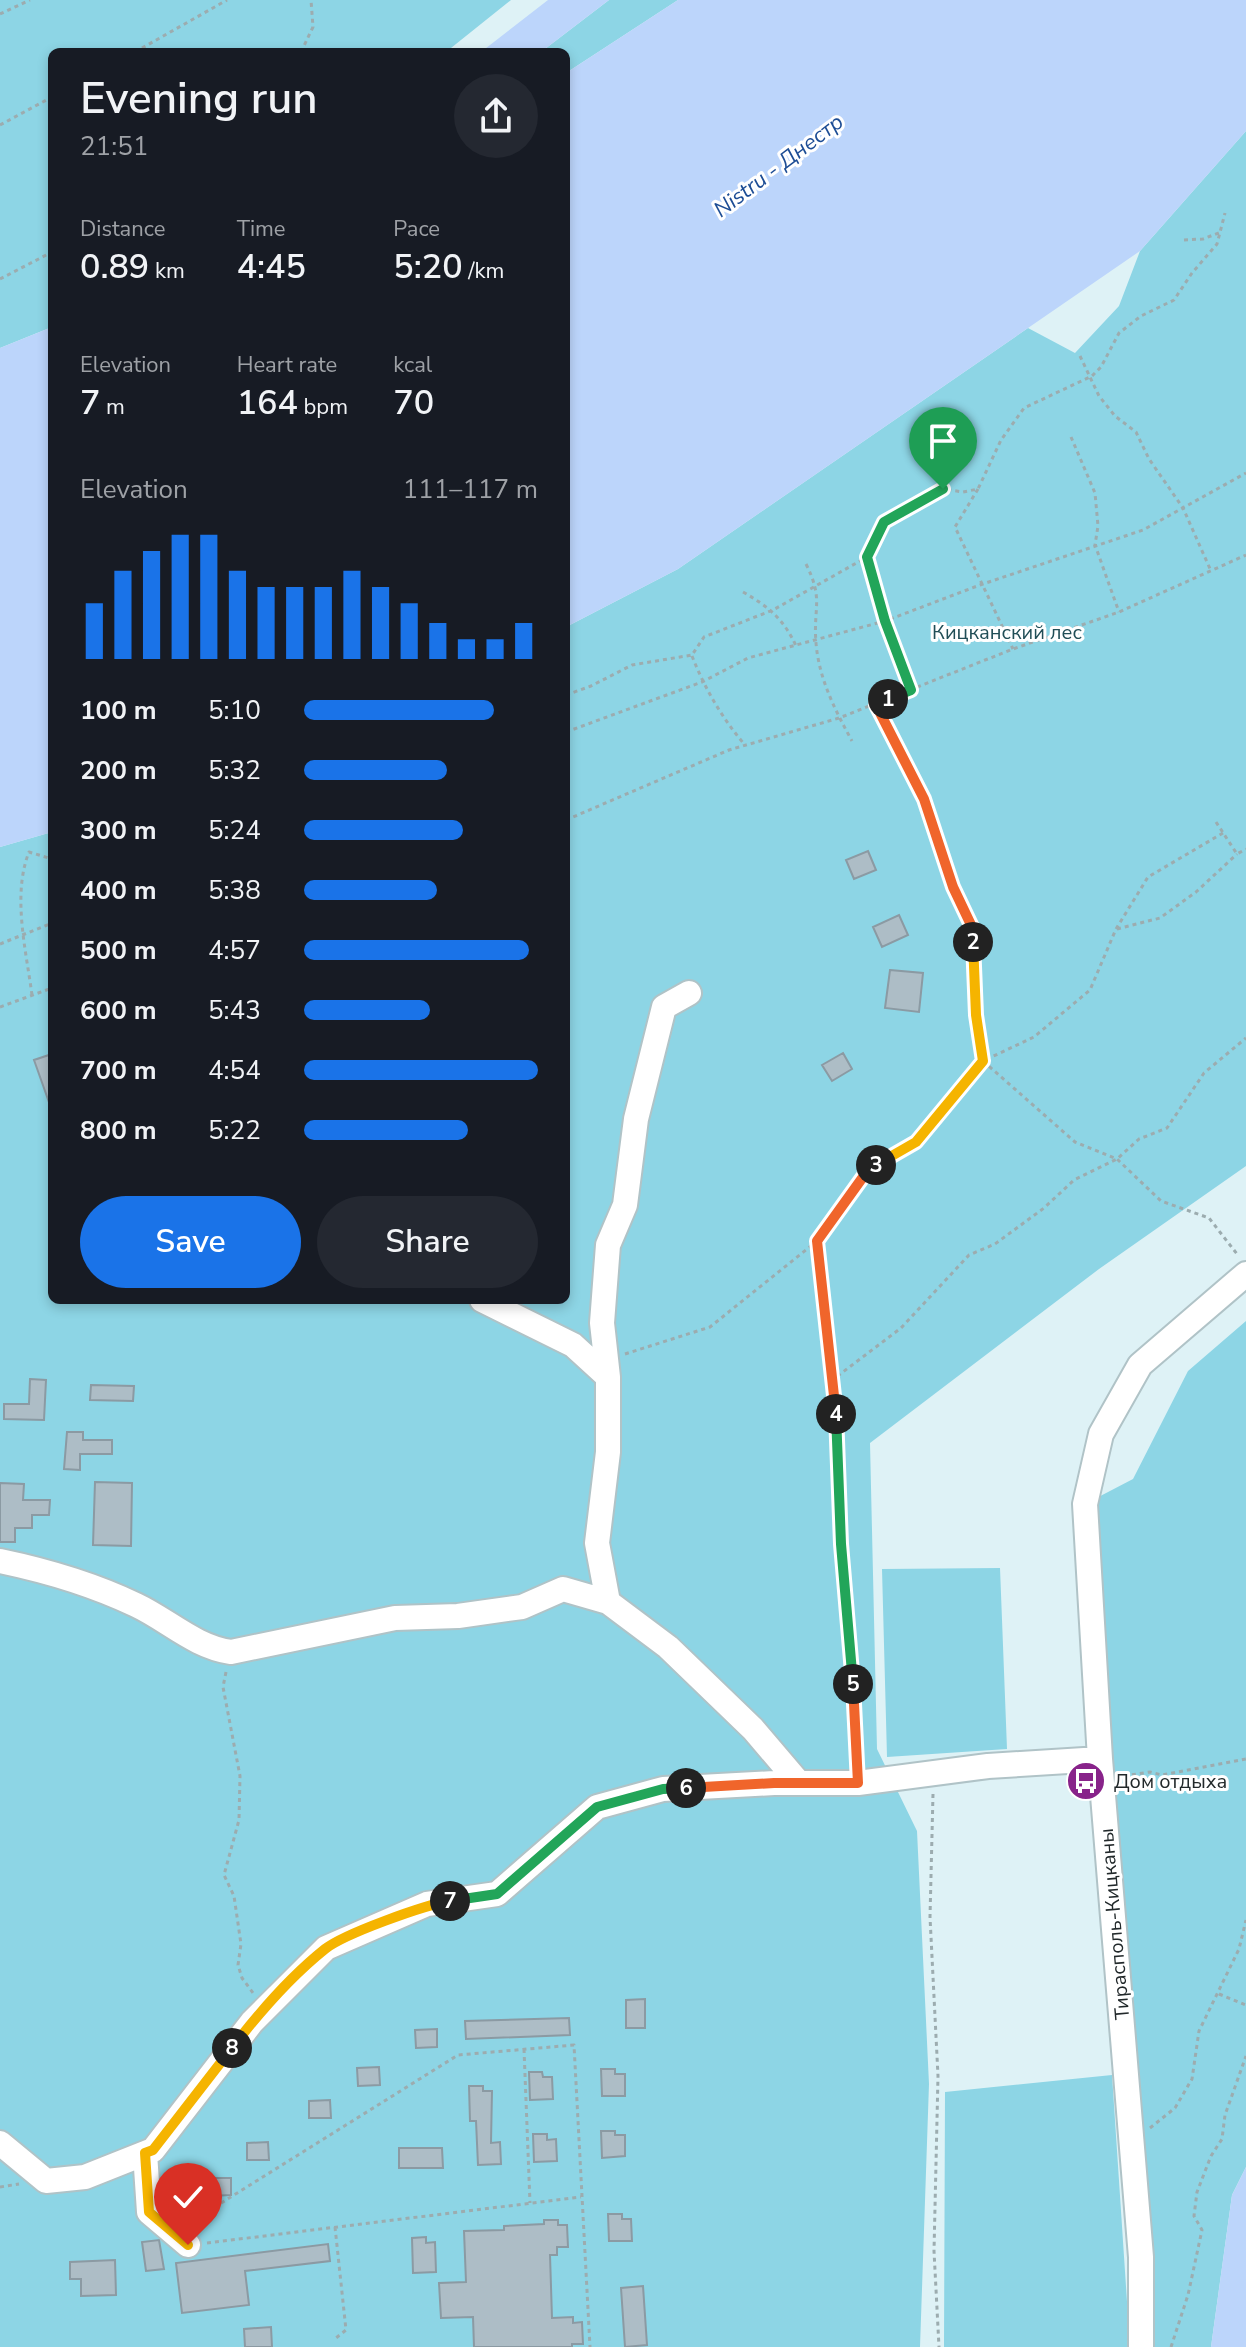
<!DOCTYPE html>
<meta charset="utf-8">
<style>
:root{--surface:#171b24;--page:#242831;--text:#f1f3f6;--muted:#9ea1a6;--accent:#1a73e8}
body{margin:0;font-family:"Nunito Sans",sans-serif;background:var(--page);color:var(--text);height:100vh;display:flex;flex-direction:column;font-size:30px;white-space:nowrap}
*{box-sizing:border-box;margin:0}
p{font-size:26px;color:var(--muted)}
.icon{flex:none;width:44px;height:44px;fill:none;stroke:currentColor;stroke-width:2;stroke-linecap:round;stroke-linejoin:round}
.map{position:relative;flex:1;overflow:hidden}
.drawer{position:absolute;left:48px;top:48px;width:522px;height:1256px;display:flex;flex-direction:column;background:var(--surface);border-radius:12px;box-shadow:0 4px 12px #0003}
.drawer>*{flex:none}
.pin{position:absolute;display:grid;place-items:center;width:68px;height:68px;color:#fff;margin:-82px -34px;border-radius:50% 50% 50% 0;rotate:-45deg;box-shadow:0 0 8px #0007}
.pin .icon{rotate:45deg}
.km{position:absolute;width:40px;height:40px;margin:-20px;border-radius:50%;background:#222;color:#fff;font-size:22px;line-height:40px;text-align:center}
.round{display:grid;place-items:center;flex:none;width:84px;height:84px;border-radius:42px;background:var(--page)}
.headline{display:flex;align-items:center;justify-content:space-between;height:136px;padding:0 32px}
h1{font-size:44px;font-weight:600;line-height:60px}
.figures{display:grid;grid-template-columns:repeat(3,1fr);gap:12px;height:136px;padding:8px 32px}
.figures div{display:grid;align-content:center}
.figures b{font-size:34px;font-weight:600}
.figures small{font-size:22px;font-weight:400}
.figures p{font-size:22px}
.chart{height:224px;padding:16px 32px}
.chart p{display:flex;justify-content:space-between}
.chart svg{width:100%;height:144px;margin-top:8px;stroke:var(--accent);stroke-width:6}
.cta{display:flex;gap:16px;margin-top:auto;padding:16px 32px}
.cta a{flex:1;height:92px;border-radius:48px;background:var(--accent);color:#fff;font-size:32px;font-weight:600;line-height:92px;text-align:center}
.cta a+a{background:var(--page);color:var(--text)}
ul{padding:0 32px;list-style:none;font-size:26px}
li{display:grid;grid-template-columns:128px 96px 1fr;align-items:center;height:60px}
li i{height:20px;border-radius:10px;background:var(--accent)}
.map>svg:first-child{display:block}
.green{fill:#8dd5e5}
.water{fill:#bcd5fb}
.building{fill:#adbdc6;stroke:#8b9aa3;stroke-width:2}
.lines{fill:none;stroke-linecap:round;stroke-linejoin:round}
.minor-casing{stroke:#b0c3c7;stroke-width:28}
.path{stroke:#9cacaf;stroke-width:3;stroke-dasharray:4 4;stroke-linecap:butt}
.minor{stroke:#fff;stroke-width:24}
.split-1-casing{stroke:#fff;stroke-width:16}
.split-2-casing{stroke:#fff;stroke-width:16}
.split-3-casing{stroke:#fff;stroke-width:16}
.split-4-casing{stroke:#fff;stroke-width:16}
.split-5-casing{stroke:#fff;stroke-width:16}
.split-6-casing{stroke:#fff;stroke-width:16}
.split-7-casing{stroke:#fff;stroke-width:16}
.split-8-casing{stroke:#fff;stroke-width:16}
.split-9-casing{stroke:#fff;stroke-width:16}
.split-1{stroke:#22a559;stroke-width:10}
.split-2{stroke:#f0652b;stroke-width:10}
.split-3{stroke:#f5b400;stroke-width:10}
.split-4{stroke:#f0652b;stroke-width:10}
.split-5{stroke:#22a559;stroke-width:10}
.split-6{stroke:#f0652b;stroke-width:10}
.split-7{stroke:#22a559;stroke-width:10}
.split-8{stroke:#f5b400;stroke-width:10}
.split-9{stroke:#f5b400;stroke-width:10}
.labels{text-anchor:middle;stroke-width:6;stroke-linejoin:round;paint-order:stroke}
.park-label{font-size:20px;fill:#214e57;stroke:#fff}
.poi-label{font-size:20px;fill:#22292b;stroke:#fff;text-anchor:start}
.street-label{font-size:20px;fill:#22292b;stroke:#fff}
.water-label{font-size:22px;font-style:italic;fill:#1d4d95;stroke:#fff}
</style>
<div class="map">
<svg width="1246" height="2347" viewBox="0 0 1246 2347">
<rect width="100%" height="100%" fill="#def2f6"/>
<path class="green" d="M0,0H511L446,52H52V327L0,348Z
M609,0H678L566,73V52H541Z
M1246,131V1166L1099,1269L870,1443L877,1749L917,1831L929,2084L920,2347H0V847L52,832V1300H566V627L678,569L1028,328L1075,353L1119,306L1140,251Z
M1246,1321V2167L1232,2195L1211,2347H1150L1085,1504L1133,1479L1188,1371Z
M1000,1568L1007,1749L887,1757L882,1569Z
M1112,2075L1130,2347H944L945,2092Z"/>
<path class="water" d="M548,0H609L541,52H481Z
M678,0H1246V131L1140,251L678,569L566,627V73Z
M52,327V832L0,847V348Z
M1246,2167V2347H1211L1232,2195Z"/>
<path class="building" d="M868,851L876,870L854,879L846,860Z
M899,915L908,935L882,947L873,927Z
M890,970L923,973L919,1012L885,1008Z
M843,1053L852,1069L832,1081L822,1065Z
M52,1054V1104L50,1105L34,1060Z
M30,1379L46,1380L44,1420L4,1419V1404H29Z
M91,1385L134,1386L133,1401L90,1400Z
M67,1432H83V1440H112V1454H80V1470L64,1469Z
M95,1482L132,1483L131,1546L93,1545Z
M0,1483L24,1484L23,1500H50L49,1515H32V1528H15V1542H0Z
M645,1999V2028H626V2000Z
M569,2018L570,2035L466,2039L465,2021Z
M437,2029V2047L416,2048L415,2030Z
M379,2067L380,2085L358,2086L357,2068Z
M601,2069H615V2074H625V2096H602Z
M529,2072H542L543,2077H552L553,2099L530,2100Z
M469,2086H483V2091H492L491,2143L500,2142L501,2164L478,2165L476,2121H470Z
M330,2100L331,2118H309V2101Z
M601,2131H615V2135H625V2156L602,2158Z
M533,2134H547V2140L556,2139L557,2161L534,2162Z
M268,2142L269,2160H247V2143Z
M399,2148H442L443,2168H399Z
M209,2178H231V2195L210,2196Z
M194,2192L195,2210L173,2211L172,2193Z
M608,2214H622V2219H631L632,2241H609Z
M544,2220H558V2225H567L568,2247H557V2255H550L552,2318L573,2317V2323L582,2322L583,2344H572V2347H474L473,2317L441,2318L439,2283L466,2282L464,2231L504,2230V2226L544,2224Z
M426,2237V2243L435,2242L436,2272L413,2273L412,2238Z
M159,2240L164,2269L146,2271L142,2242Z
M328,2244L330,2261L245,2271L249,2305L182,2313L176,2263Z
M115,2260L116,2295L81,2296V2279H70V2262Z
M643,2286L647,2345L625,2347L621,2288Z
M271,2327L272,2347H245L244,2329Z"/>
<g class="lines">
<defs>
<path id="minor" d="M482,1300L573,1345L608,1377
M0,1561C48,1571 92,1584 136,1605C168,1620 195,1647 231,1652L395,1618L458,1616L522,1607L563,1589L608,1602L668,1647L753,1729L799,1783
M608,1602L597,1543L608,1452V1377L602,1323L608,1245L625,1205L636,1119L664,1007L689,993
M0,2143L46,2181L85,2177L153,2150L252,2022L326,1948L427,1904L497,1894L597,1807L663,1789L774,1783H858L988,1766L1100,1759
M145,2153L149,2212L188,2245
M1141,2347V2257L1100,1759L1085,1504L1101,1434L1140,1365L1246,1274"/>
</defs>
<use href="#minor" class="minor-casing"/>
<path class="path" d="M0,14L30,0
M135,52L227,0
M301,52L313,27L311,0
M0,125L52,97
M1184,240L1203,239L1221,232
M0,279L52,252
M1080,356L1099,396L1115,416L1136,432L1149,459L1183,508L1211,571
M1071,437L1095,493L1098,526L1095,545L1119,612
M978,489L955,527L1013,649
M867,557L885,621L911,690
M806,564C824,600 813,607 816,643C819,679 835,710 852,741
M743,592C769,607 784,619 797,648
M692,656C705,689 722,718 745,745
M566,695L591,686L632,665L692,655L704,637L773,610L867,557L884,522L943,489L963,492L978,489L1001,440L1024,408L1092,376L1101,367L1119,333L1141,316L1174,300L1192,273L1217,244L1225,213
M566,732L702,682L748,658L885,621L980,585L1143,530L1246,473
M566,820L729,750L839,718L1013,649L1119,612L1246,555
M1216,822L1237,854L1246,849
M1223,833L1148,877L1116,929L1090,990L1034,1037L983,1061L1075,1142L1117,1159L1161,1201L1209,1218L1237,1254
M1117,929L1160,918L1196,892L1237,854
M0,944L52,923
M32,995C26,950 12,895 29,852L52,859
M0,1007L52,988
M817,1241L839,1437L841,1544L853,1654L857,1763
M625,1354L710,1327L817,1241L868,1170L916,1142L983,1061L976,1015L972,927L953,887L924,799L876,705
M831,1381L901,1328L969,1255L995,1244L1044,1208L1074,1180L1117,1159L1139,1139L1167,1128L1204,1073L1246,1038
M226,1672L223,1687L240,1776L239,1820L224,1875L234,1896L241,1944L238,1965L242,1978L253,1993
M1124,1776L1150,1772L1162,1775L1246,1759
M933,1794L930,1917L938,2076L934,2251L939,2347
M1219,1994L1246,2005
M524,2049L530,2203
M1150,2128L1175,2108L1192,2079L1199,2031L1239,1949L1246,1920
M0,2187L19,2184
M194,2220L458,2055L574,2045L590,2347
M335,2227L346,2330L336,2338
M207,2243L581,2197
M1171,2347L1188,2295L1202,2230L1194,2216L1197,2192L1211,2156L1222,2139L1225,2115L1246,2056"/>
<use href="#minor" class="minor"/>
</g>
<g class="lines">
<defs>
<path id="split-1" d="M888,699L911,690L885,621L867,557L884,522L943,489"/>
<path id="split-2" d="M888,699L876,705L924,799L953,887L972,927L973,942"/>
<path id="split-3" d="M876,1165L916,1142L983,1061L976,1015L973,942"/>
<path id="split-4" d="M836,1414L817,1241L868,1170L876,1165"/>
<path id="split-5" d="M836,1414L841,1544L853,1684"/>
<path id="split-6" d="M686,1788L774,1783H858L853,1684"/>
<path id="split-7" d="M450,1901L497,1894L597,1807L663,1789L686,1788"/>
<path id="split-8" d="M232,2048C258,2014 290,1977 325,1949C344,1934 424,1905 450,1901"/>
<path id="split-9" d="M188,2245L149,2212L145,2153L153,2150L232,2048"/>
</defs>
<use href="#split-1" class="split-1-casing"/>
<use href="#split-2" class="split-2-casing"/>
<use href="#split-3" class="split-3-casing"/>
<use href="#split-4" class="split-4-casing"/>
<use href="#split-5" class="split-5-casing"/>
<use href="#split-6" class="split-6-casing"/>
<use href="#split-7" class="split-7-casing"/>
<use href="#split-8" class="split-8-casing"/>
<use href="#split-9" class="split-9-casing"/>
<use href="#split-1" class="split-1"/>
<use href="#split-2" class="split-2"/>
<use href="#split-3" class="split-3"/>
<use href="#split-4" class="split-4"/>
<use href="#split-5" class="split-5"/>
<use href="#split-6" class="split-6"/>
<use href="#split-7" class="split-7"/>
<use href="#split-8" class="split-8"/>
<use href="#split-9" class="split-9"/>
</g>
<defs>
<symbol id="bus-disc" viewBox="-11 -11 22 22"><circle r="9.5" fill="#88238a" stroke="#fff"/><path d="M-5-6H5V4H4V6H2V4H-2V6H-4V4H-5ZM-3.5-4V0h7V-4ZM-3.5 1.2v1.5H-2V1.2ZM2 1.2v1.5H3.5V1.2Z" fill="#fff"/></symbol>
</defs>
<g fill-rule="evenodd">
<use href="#bus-disc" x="1064" y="1759" width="44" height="44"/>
</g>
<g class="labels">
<g class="park-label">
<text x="1007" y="639">Кицканский лес</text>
</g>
<g class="poi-label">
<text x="1114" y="1788">Дом отдыха</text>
</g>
<g class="street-label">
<text transform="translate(1114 1924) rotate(-95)" y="7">Тирасполь-Кицканы</text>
</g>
<g class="water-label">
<text transform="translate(778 165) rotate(-37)" y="8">Nistru - Днестр</text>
</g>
</g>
</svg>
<div class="pin" style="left:943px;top:489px;background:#1e9e55"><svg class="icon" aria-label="arrive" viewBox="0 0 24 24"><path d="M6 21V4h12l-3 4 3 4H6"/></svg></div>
<div class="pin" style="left:188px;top:2245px;background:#d93025"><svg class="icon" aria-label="check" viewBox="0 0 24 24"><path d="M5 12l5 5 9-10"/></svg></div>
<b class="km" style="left:888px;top:699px">1</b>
<b class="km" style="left:973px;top:942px">2</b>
<b class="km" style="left:876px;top:1165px">3</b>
<b class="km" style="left:836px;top:1414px">4</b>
<b class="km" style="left:853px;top:1684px">5</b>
<b class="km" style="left:686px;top:1788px">6</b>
<b class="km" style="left:450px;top:1901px">7</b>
<b class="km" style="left:232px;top:2048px">8</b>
<section class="drawer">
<div class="headline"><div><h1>Evening run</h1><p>21:51</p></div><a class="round"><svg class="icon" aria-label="share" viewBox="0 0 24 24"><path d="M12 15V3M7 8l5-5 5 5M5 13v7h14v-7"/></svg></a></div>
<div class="figures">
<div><p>Distance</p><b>0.89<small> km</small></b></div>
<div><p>Time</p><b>4:45</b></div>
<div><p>Pace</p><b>5:20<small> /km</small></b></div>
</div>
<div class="figures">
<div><p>Elevation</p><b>7<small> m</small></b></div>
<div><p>Heart rate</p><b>164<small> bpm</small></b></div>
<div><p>kcal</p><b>70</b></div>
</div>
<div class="chart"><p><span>Elevation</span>111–117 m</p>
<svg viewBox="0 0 160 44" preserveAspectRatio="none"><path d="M5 44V27M15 44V17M25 44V11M35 44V6M45 44V6M55 44V17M65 44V22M75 44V22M85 44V22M95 44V17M105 44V22M115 44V27M125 44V33M135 44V38M145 44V38M155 44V33"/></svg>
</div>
<ul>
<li><b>100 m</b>5:10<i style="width:81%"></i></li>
<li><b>200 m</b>5:32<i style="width:61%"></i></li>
<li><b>300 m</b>5:24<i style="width:68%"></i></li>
<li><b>400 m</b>5:38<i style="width:57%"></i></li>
<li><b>500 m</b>4:57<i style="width:96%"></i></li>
<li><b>600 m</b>5:43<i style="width:54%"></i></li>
<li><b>700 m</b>4:54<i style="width:100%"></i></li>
<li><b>800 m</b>5:22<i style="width:70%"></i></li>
</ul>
<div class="cta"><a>Save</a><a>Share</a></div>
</section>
</div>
